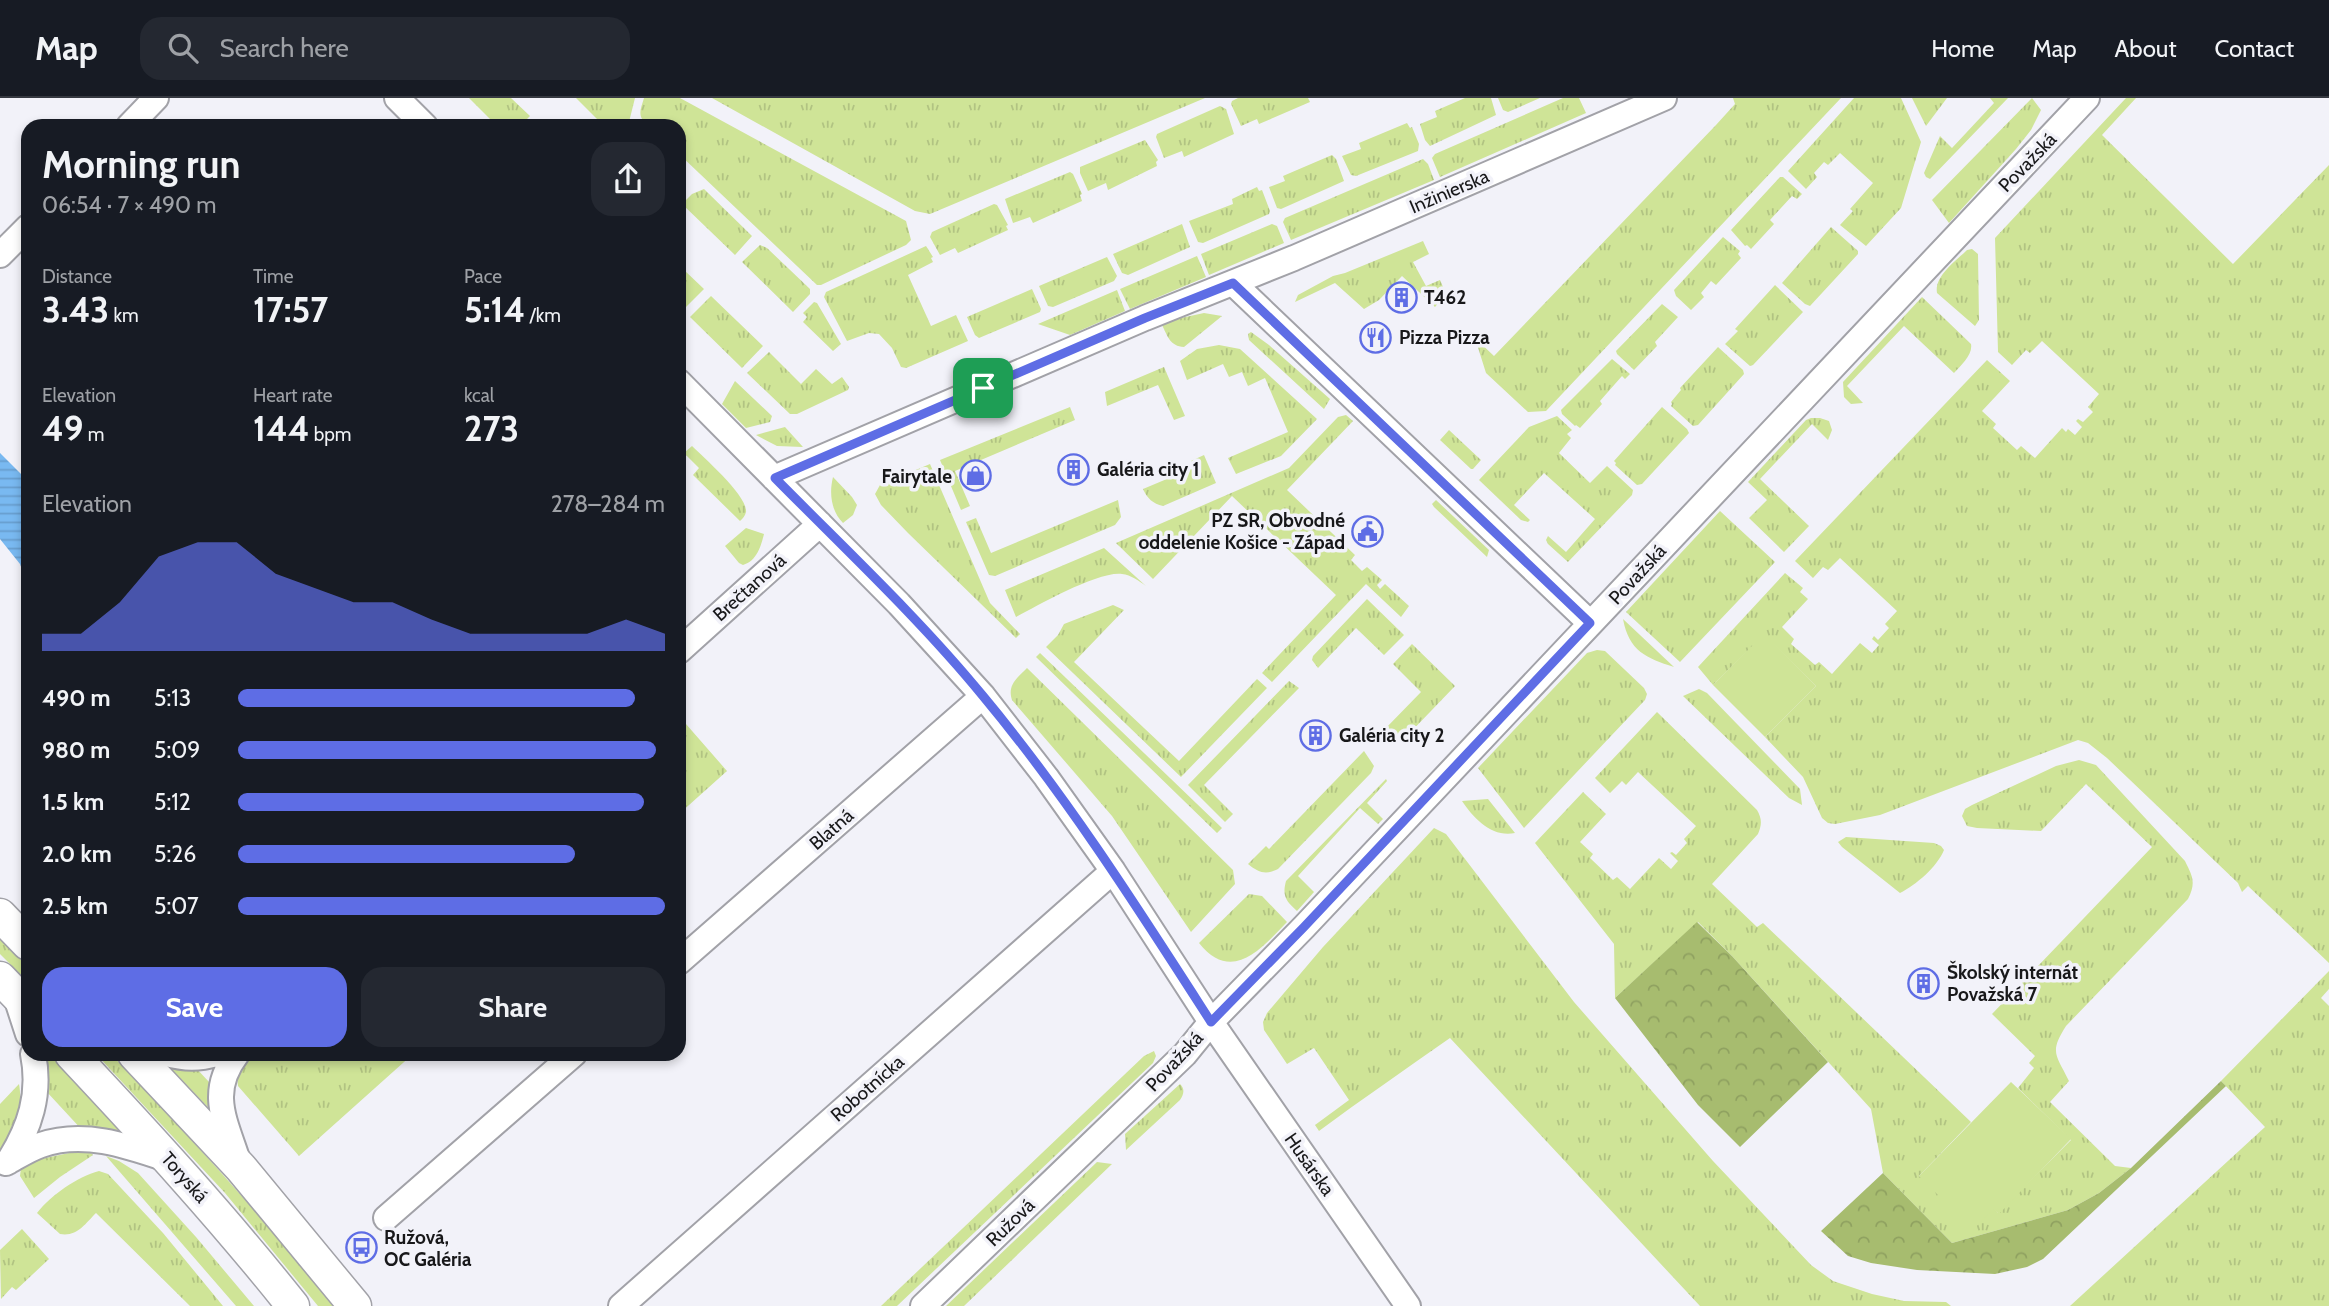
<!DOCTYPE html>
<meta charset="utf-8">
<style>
:root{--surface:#171b24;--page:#242831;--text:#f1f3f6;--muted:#9ea1a6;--line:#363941;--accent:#5e6de5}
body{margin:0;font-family:Cabin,sans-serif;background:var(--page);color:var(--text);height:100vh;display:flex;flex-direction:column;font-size:26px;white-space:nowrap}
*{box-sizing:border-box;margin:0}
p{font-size:23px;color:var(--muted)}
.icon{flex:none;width:38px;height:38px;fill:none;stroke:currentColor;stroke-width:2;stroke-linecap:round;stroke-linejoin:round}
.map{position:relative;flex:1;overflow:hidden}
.sheet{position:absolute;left:21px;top:21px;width:665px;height:942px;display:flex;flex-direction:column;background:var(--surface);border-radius:21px;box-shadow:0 4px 10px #0003}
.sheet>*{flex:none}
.pin{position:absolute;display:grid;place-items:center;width:60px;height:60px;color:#fff;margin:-30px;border-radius:14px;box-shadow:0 4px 10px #0006}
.round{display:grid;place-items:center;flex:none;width:74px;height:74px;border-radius:21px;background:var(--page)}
.head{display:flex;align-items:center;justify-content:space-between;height:119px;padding:0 21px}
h1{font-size:38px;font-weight:700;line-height:52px}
.stats{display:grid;grid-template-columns:repeat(3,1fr);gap:10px;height:119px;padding:7px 21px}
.stats div{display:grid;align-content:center}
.stats b{font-size:35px;font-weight:700}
.stats small{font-size:19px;font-weight:400}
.stats p{font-size:19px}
.chart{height:196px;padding:14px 21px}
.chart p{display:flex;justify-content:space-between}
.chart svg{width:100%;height:126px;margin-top:7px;fill:var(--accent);opacity:.7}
.primary-button{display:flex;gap:14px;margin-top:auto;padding:14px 21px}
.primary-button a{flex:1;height:80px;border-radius:21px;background:var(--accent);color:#fff;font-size:28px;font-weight:700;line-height:80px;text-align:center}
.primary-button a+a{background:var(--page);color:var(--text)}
ul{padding:0 21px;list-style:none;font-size:23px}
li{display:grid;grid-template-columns:112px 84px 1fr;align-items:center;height:52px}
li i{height:18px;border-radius:9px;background:var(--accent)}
header{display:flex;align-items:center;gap:42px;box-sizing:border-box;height:98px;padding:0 35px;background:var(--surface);border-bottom:2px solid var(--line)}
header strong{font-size:33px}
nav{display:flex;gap:38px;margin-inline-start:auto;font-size:24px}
.search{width:490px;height:63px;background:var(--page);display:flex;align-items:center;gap:18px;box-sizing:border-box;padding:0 24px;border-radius:21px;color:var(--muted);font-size:26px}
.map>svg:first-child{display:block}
.grass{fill:url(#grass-tufts)}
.forest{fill:url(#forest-crowns)}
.park{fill:#cfe497}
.water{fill:url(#water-rules)}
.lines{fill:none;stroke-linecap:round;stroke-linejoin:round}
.minor-casing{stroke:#a2a2a8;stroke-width:28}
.tertiary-casing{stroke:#a2a2a8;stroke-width:35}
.minor{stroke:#fff;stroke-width:24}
.tertiary{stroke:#fff;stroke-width:32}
.route-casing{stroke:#fff;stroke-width:14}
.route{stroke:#5e6de5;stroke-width:9}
.labels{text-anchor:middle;stroke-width:7;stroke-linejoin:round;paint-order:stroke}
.street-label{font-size:19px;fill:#18181a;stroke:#f2f2f9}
.poi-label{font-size:19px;font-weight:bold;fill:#18181a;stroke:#f2f2f9;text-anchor:start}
</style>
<header>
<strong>Map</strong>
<div class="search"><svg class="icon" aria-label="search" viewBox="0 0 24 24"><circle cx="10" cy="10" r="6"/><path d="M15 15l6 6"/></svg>Search here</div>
<nav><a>Home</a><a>Map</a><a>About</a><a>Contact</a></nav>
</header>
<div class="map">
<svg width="2329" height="1208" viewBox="0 0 2329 1208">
<defs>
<pattern id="grass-tufts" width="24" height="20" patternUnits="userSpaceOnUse" patternTransform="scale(1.75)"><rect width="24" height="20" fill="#cfe497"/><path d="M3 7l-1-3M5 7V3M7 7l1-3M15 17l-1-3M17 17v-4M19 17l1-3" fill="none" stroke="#b1c382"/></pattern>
<pattern id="forest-crowns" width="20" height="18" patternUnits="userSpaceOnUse" patternTransform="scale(1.75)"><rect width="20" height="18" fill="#a7bc6f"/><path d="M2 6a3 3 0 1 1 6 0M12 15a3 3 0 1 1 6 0" fill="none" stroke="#8fa160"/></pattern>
<pattern id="water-rules" width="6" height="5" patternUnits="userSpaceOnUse" patternTransform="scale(1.75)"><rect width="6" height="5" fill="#79b9f1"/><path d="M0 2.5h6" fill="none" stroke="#689ece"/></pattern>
</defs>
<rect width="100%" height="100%" fill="#f2f2f9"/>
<path class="grass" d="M469,0H511L530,18L520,28H497Z
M576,0H635L628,28H604Z
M644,0H680L906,123L911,142L906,147L821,187H817L679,56V28H648C637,18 640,13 644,0Z
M712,0H1205L930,116L915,113Z
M1238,0H1308L1310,4L1259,26L1257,21L1241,28L1231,6L1232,3Z
M1465,0H1491L1496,17L1430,48L1425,42L1420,26L1437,19L1435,13Z
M1498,0H1540L1508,14L1503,12Z
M1563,0H1579L1586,15L1440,79L1432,60L1435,56Z
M1733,0H1841L1546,313L1528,314L1486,275L1475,240L1494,258L1716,27L1735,6Z
M1854,0H1901L1921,44L1901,110L1866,148L1840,127L1853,113L1850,111L1873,85L1840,55L1828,67L1824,64L1814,75L1817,79L1806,91L1788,73Z
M1912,0H1947L1926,28Z
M1990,0H2008L1930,81L1926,79L1924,75L1940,38L1952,50L1994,5Z
M2032,0L2041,12L2031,32L2016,51L1949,125L1932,102Z
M2126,0H2136L2102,37L2233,166L2329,67V865L2248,788L2242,794L2238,785L2107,660L2088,645L2078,642L1880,717L1835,726L1828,725L1822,720L1803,679L1765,639L1816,588L1764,537L1713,587L1698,569L1785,475L1803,490L1800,494L1808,501L1782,529L1794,541L1791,546L1815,567L1819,564L1832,576L1860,545L1872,555L1879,547L1872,541L1874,538L1878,542L1889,530L1885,526L1897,513L1840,460L1828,472L1823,469L1813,480L1795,463L1987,262L2010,283L1982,313L1996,326L1993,330L2017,352L2021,348L2035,360L2062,330L2066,334L2068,331L2075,337L2082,329L2076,323L2078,321L2083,324L2093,314L2088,309L2099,296L2042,243L2030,255L2026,252L2012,267L1998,254L1995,140Z
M1220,8L1226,11L1234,36L1184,59L1182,53L1164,60L1156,39L1157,36Z
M1407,25L1410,30L1412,29L1419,46L1418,53L1356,78L1351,77L1342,58L1361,51L1359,45Z
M1145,42L1158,62L1156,64L1157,68L1108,92L1106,85L1088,93L1080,75V69Z
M1332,57L1336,61L1344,83L1281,111L1277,110L1269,89L1285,83L1283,78Z
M1423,61L1428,66L1434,82L1291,142L1283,124L1285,120Z
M1070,74L1073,76L1082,96L1080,97L1082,103L1033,125L1030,119L1013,125L1005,101Z
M1780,79H1783L1802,96L1797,101L1792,98L1770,122L1774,126L1751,151L1747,147L1745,148L1731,132Z
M1257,89L1259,93L1262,92L1270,113L1269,116L1203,145L1198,144L1189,123L1233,106L1232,101Z
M704,91L752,138L735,157L682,106L692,96Z
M994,106L997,107L1008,127L1006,128L1008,132L958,155L955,150L940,157L930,139L932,134Z
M1182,126L1190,149L1128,177L1122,175L1113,156Z
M1272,126L1277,128L1284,145L1209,177L1201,156Z
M1831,129L1858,153V156L1810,208L1805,206L1782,185Z
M1723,139L1740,153L1738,156L1741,160L1716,187L1711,183L1701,195L1704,199L1691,212L1676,198L1674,192Z
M1423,143L1429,156L1413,164L1426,188L1440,182L1446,196L1435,209L1402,178L1379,202L1364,211L1335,185L1295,204L1298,197L1333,178L1345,175Z
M760,147L767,150L810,191V196L793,214L742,164Z
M926,148L933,159L931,160L933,164L908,177L931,228L956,217L968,243L906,270L901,269L892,250L879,236L869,235L847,243L824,199L826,194Z
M1972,151L1978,156L1979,222L1975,228L1937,195C1934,178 1956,163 1967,152Z
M1197,158L1206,179L1130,211L1120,191Z
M1107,159L1117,178L1114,183L1053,209L1048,208L1039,188Z
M683,171L704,191L683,212L679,208V173Z
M1775,187L1803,214L1753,267L1750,268L1725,246L1738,233L1735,231Z
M1032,191L1041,211L1040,214L979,240L975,237L967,219Z
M1117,192L1125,213L1070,237L1038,226Z
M711,198L763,248L742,270L690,219Z
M1922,199L1971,246C1973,257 1961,267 1954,275L1904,228L1847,288L1863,305L1851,306L1844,299L1843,284Z
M814,204L817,205L841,246L833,253L803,224L807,219L803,215Z
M1662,206L1678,219L1655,244L1657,248L1634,272L1617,256L1616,253Z
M1204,215L1222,218L1184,249C1170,248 1168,239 1162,227L1181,220Z
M1251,234L1269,247L1330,301L1324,311L1249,242L1248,236Z
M1219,247L1240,251L1317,321L1281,358L1236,376L1228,360L1288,334L1265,280L1248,288L1242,274L1229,279L1223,266L1187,282L1180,263L1197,251Z
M1718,249L1743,272L1744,276L1698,327L1693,328L1671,308L1672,306L1671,304L1681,292L1680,290Z
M769,254L801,286L816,271L832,286L842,279L849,289L848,292L797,316H790L747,275Z
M1612,261L1630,276L1625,281L1622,278L1600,303L1602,306L1580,330L1576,327L1575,328L1562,316L1561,312Z
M1164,269L1185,318L1174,322L1158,287L1107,308L1105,294Z
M735,283L772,318L770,324L746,330L722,306Z
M1070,309L1075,322L955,373L970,408L961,412L940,362Z
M1662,309L1687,331L1689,335L1642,386L1637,387L1615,367L1616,365L1614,363Z
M1346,317L1353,323L1287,392L1355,457L1351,462L1362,473L1367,469L1382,482L1377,487L1380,491L1385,486L1409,508L1401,519L1366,486L1272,584L1262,575L1336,497L1232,398L1153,481L1116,445L1289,370L1338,319Z
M1557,318L1572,332L1567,336L1571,340L1559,355L1590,385L1607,368L1633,392L1632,397L1568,464L1548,446L1546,442L1548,438L1566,454L1595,421L1544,375L1514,407L1530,422L1528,424L1521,422L1479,382L1529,329Z
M1811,320H1820L1829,323L1832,332L1828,342L1812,326L1760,381L1809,428L1784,454L1749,420L1767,402L1748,384L1806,322Z
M785,329L803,349L777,348L756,337Z
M1449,332L1481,362L1473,371H1471L1440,342Z
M692,348C703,359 748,398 746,414C745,418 743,420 740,423L693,377L699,370L684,355Z
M1204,357L1216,385L1163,408C1153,406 1147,400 1143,391L1193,370L1191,363Z
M930,366L990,505L1020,536L1016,540L908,435L881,407L875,396L880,387Z
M833,379L852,399L857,407L853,417L843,425C831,413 829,395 833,379Z
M1118,402L1121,419L1115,427L995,478L989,477L966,424L976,420L991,455Z
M1436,402L1489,452L1487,459L1434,409L1432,406Z
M1720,413L1775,464L1680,564L1626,514Z
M746,430L764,436C761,448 757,463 743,467L739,465L725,448Z
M1104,450L1146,488C1139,483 1131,477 1122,476C1098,473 1039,507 1016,519L1005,492Z
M1367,501L1404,537L1384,557L1356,530L1318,570L1312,562L1313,558Z
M1113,507L1124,512L1074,564L1179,663L1257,581L1267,590L1181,679L1046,549L1058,537L1064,526Z
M1623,521L1674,569C1646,560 1629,553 1623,521Z
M1412,546L1455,588L1405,640L1396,641L1384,632L1421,594L1393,566Z
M1597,552L1605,553L1644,590L1647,596L1645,602L1524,730L1478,670L1587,555Z
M1040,555L1222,730L1217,735L1036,559Z
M1027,570L1233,772L1235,786L1191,834L1112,718L1012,602C1007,587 1017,580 1027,570Z
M1289,583L1299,590L1204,687L1233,716L1225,724L1188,687Z
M1699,591L1707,595L1800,691L1802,707L1789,700L1683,598Z
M1657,614L1757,712C1762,721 1762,726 1758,736L1712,786L1757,829L1763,825L1971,1024L1919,1078L1994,1111L1998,1115L2071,1042L2018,990L2034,970L2029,965L2035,958L1992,916L2152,749L2086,686L2041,733L1977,730L1967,728L1962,718L1965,711L1972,707L2056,668L2079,662L2096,667L2185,763C2193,779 2196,785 2188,801L2066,928C2049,955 2056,956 2069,983L2050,1004L2115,1068L2131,1070L2099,1095L2068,1112L1952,1145L1883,1075L1871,1011L1732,858L1698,824L1615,900L1614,846L1535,745L1583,694L1606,716L1580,744L1593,756L1590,760L1613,782L1617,779L1630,791L1659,760L1671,771L1678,763L1670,755L1672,754L1676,757L1687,745L1684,741L1696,728L1638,674L1626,687L1622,683L1610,695L1595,680Z
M679,618L727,673L679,716Z
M1364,653L1374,668L1371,675L1278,771C1266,777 1259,775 1248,766L1266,748L1269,751Z
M1386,681L1387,683L1367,705L1383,721L1378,726L1360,710L1298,778L1314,794L1297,813C1286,803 1282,798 1286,783Z
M1488,701L1515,735C1493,740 1474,721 1462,703Z
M1434,730L1446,736L1574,904L1713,1063L1811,1167L1833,1183L1872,1196L1904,1203L1946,1204L1951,1208H1700L1450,940C1406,971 1362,1001 1319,1033L1315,1027L1349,1002L1314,950L1287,966L1264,932L1263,924L1267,915L1323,849Z
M1846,739L1934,745L1941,748L1944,752C1937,769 1916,787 1900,795L1842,749L1838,744Z
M1249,796L1262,798L1287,824C1261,851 1232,886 1199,845Z
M0,841L28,869V884L0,856Z
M2329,873V891L2321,900L2329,908V1208H2070L2265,1029L2221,983Z
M1154,953L1156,958L1153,965L897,1208H881L1144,958Z
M43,956H49L121,1031L123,1035L122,1038L83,1033L46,993Z
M96,956H111C188,1037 264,1119 333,1208H318L225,1095Z
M251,956H413L299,1058L238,988C236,975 241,965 251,956Z
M159,958L195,969L210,985V991L222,1024Z
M19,986C24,1013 13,1032 0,1055V1006Z
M1180,986C1185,991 1184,996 1180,1002L1126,1052L1125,1036Z
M74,1054L91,1055L93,1057L60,1079L34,1100L20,1078L21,1070L40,1061Z
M106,1058L119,1063L138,1075L196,1139L254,1208H236Z
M1097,1064L1112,1066L964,1208H946Z
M99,1073L108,1076L163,1135L223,1208H190L96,1115C85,1126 77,1139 60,1136L37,1115C51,1097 77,1079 99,1073Z
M22,1131L49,1161L16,1192L12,1189L1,1201L0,1152Z"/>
<path class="forest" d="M1697,824L1732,858L1828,964L1740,1049L1698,1007L1615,900Z
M2221,983L2226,988L2043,1161L2027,1169L1995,1176L1917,1172L1871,1165L1848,1158L1821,1133L1883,1075L1952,1145L2068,1112L2099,1095L2131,1070Z"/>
<path class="park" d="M1764,536L1816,588L1765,639L1713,587Z
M2011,984L2071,1041L1999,1116L1993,1111L1973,1132L1919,1078Z"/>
<path class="water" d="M0,355L28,383V488L20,466L0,441Z"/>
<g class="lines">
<defs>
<path id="minor" d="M397,0L425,28
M129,28L156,0
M0,157L28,129
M1233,185L1590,525
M679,284L899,506L983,598L1046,679L1113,773L1211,924L1408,1208
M774,380L1145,220L1294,160L1664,0
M679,553L820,426
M679,864L983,598
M15,896L28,936
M166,956C185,961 199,961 217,956
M237,956C207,995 226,1024 239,1066
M8,1064C30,1030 41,996 33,956
M6,1065C17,1059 29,1051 41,1047C84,1032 128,1048 169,1062
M386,1120L574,956
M621,1208L1113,773
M923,1208L1185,956L1211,924L1304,829L2087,0"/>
<path id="tertiary" d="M0,817L28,846
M0,880L28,909
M71,956C148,1038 223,1120 293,1208
M134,956L241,1070L355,1208"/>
</defs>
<use href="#minor" class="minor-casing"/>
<use href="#tertiary" class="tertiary-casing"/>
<use href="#minor" class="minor"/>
<use href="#tertiary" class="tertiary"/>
</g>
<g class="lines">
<defs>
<path id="route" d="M1233,185L1590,525L1304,829L1211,924C1139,812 1068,700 983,598C920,521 845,451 775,380L1145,220Z"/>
</defs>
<use href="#route" class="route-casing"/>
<use href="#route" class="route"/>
</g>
<defs>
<symbol id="building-ring" viewBox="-11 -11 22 22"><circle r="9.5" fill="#f2f2f9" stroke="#5e6de5" stroke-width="1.5"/><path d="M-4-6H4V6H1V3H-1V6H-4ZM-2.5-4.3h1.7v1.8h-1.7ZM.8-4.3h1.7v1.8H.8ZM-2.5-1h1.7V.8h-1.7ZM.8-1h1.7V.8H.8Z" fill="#5e6de5"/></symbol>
<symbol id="restaurant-ring" viewBox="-11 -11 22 22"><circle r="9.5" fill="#f2f2f9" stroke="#5e6de5" stroke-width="1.5"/><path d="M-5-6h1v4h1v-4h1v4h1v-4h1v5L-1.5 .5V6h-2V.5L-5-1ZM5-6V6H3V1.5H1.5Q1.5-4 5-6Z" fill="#5e6de5"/></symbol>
<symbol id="shop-ring" viewBox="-11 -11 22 22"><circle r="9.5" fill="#f2f2f9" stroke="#5e6de5" stroke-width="1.5"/><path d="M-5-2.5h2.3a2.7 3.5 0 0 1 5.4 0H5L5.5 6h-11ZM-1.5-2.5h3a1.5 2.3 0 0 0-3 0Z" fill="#5e6de5"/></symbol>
<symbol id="civic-ring" viewBox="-11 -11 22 22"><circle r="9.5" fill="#f2f2f9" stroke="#5e6de5" stroke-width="1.5"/><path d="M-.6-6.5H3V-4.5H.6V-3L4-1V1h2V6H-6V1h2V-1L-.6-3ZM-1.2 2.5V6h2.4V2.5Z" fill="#5e6de5"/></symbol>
<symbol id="bus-ring" viewBox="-11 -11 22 22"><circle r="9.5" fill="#f2f2f9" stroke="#5e6de5" stroke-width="1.5"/><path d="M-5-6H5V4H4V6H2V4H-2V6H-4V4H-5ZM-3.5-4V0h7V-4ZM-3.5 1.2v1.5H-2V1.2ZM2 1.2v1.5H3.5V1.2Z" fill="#5e6de5"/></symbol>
</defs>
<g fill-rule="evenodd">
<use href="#building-ring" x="1384" y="182" width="35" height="35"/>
<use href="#restaurant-ring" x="1358" y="222" width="35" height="35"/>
<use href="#building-ring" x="1056" y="354" width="35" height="35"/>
<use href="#shop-ring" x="958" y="360" width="35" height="35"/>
<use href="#civic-ring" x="1350" y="416" width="35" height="35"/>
<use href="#building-ring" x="1298" y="620" width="35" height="35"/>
<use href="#building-ring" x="1906" y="868" width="35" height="35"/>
<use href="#bus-ring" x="344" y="1132" width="35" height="35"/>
</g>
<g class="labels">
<g class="street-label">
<text transform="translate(2027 64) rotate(-46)" y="7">Považská</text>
<text transform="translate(1449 93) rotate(-23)" y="7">Inžinierska</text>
<text transform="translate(1637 476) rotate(-47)" y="7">Považská</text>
<text transform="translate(749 489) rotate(-42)" y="7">Brečtanová</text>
<text transform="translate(831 731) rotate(-41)" y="7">Blatná</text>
<text transform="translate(1174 963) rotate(-47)" y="7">Považská</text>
<text transform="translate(867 990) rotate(-41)" y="7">Robotnícka</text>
<text transform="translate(1310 1066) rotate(55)" y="7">Husárska</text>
<text transform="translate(185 1079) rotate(49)" y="7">Toryská</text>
<text transform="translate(1010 1124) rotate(-44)" y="7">Ružová</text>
</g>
<g class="poi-label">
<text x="1424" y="206">T462</text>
<text x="1399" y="246">Pizza Pizza</text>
<text x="1097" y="378">Galéria city 1</text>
<text x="952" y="385" text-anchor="end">Fairytale</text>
<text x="1345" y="429" text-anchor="end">PZ SR, Obvodné<tspan x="1345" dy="22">oddelenie Košice - Západ</tspan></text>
<text x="1339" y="644">Galéria city 2</text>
<text x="1947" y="881">Školský internát<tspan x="1947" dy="22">Považská 7</tspan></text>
<text x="384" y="1146">Ružová,<tspan x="384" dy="22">OC Galéria</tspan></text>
</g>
</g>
</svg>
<div class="pin" style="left:983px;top:290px;background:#1e9e55"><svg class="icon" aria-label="arrive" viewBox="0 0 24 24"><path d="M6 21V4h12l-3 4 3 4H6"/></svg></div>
<section class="sheet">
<div class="head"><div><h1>Morning run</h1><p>06:54 · 7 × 490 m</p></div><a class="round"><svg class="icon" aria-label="share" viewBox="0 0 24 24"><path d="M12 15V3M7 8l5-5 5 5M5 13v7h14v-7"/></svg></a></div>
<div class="stats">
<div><p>Distance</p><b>3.43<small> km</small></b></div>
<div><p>Time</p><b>17:57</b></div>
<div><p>Pace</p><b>5:14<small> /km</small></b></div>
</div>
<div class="stats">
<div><p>Elevation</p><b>49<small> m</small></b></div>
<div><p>Heart rate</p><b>144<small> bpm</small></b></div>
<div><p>kcal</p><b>273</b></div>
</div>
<div class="chart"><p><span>Elevation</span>278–284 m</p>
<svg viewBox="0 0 160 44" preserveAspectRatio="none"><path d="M0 44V38L10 38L20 27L30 11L40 6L50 6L60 17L70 22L80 27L90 27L100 33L110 38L120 38L130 38L140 38L150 33L160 38V44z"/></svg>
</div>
<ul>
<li><b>490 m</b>5:13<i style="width:93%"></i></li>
<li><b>980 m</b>5:09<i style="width:98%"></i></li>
<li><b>1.5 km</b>5:12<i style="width:95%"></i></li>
<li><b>2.0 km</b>5:26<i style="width:79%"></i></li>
<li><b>2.5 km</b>5:07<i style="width:100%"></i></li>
</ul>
<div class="primary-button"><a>Save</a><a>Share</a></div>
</section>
</div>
